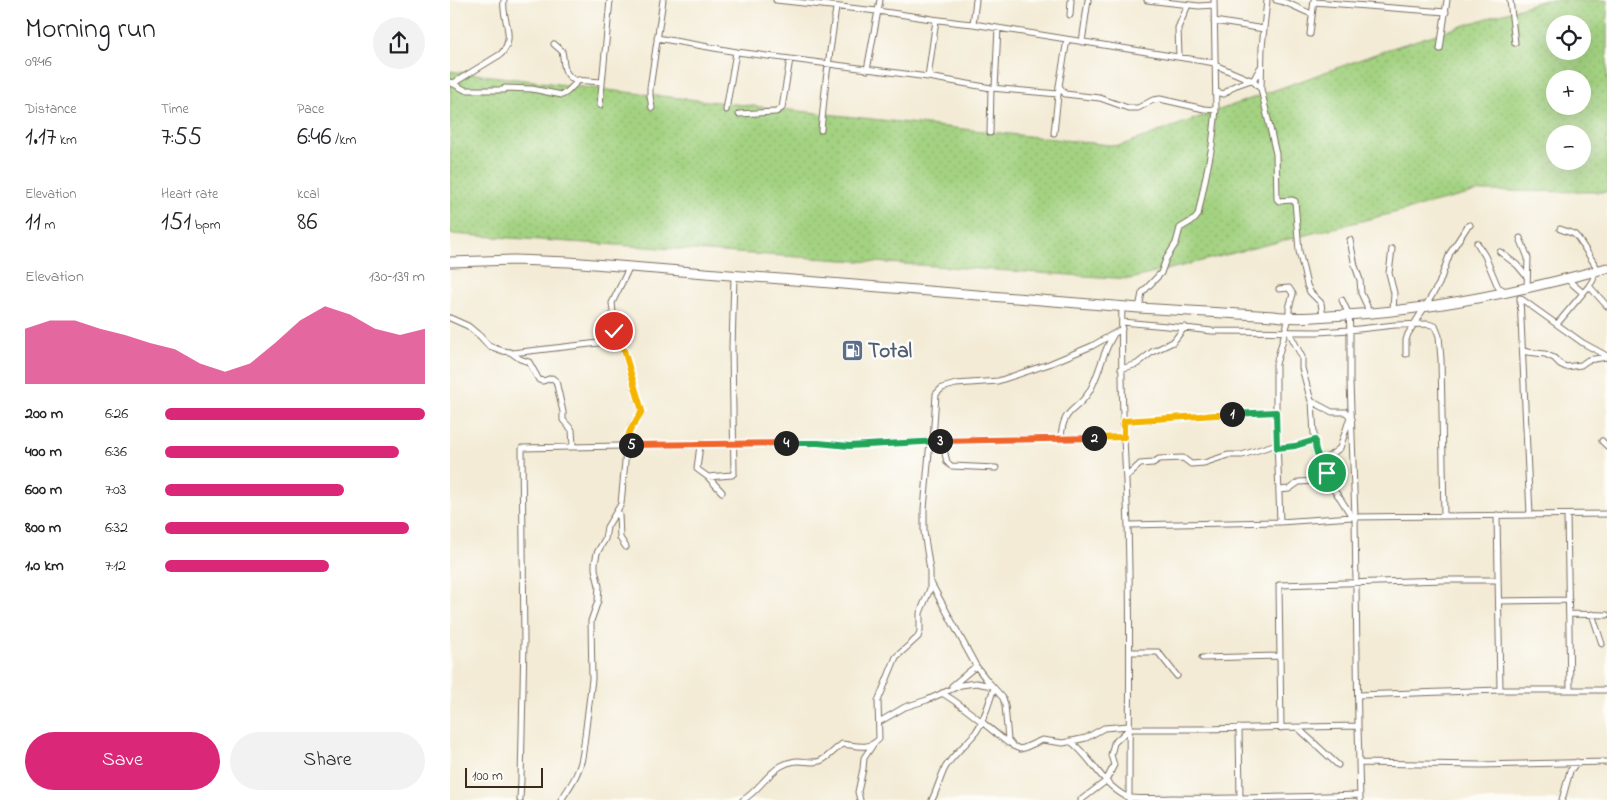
<!DOCTYPE html>
<meta charset="utf-8">
<style>
:root{--surface:#fff;--page:#f2f2f2;--text:#202124;--muted:#757577;--accent:#db2777}
body{margin:0;font-family:"Indie Flower",sans-serif;background:var(--page);color:var(--text);height:100vh;display:flex;flex-direction:column;font-size:19px;white-space:nowrap}
*{box-sizing:border-box;margin:0}
p{font-size:16px;color:var(--muted)}
.icon{flex:none;width:28px;height:28px;fill:none;stroke:currentColor;stroke-width:2;stroke-linecap:round;stroke-linejoin:round}
.map{position:relative;flex:1;overflow:hidden}
.drawer{display:flex;flex-direction:column;background:var(--surface);width:450px}
.drawer>*{flex:none}
.buttons{position:absolute;left:1096px;top:15px;display:grid;gap:10px}
.buttons a{display:grid;place-items:center;width:45px;height:45px;border-radius:50%;background:var(--surface);box-shadow:0 5px 20px #0002;font-size:25px}
.scale{position:absolute;left:15px;bottom:12px;width:78px;box-sizing:border-box;padding-left:5px;border:2px solid #3b2a1e;border-top:0;font-size:14px;line-height:18px;white-space:nowrap;color:#3b2a1e;-webkit-text-stroke:4px #fdfcf7;paint-order:stroke}
.pin{position:absolute;display:grid;place-items:center;width:42px;height:42px;color:#fff;margin:-21px;border:2px solid #fff;border-radius:50%;box-shadow:0 1px 5px #0007}
.km{position:absolute;width:25px;height:25px;margin:-12px;border-radius:50%;background:#222;color:#fff;font-size:14px;line-height:25px;text-align:center}
.round{display:grid;place-items:center;flex:none;width:52px;height:52px;border-radius:26px;background:var(--page)}
.head{display:flex;align-items:center;justify-content:space-between;height:85px;padding:0 25px}
h1{font-size:28px;font-weight:600;line-height:38px}
.stats{display:grid;grid-template-columns:repeat(3,1fr);gap:8px;height:85px;padding:5px 25px}
.stats div{display:grid;align-content:center}
.stats b{font-size:25px;font-weight:600}
.stats small{font-size:14px;font-weight:400}
.stats p{font-size:14px}
.chart{height:140px;padding:10px 25px}
.chart p{display:flex;justify-content:space-between}
.chart svg{width:100%;height:90px;margin-top:5px;fill:var(--accent);opacity:.7}
.button{display:flex;gap:10px;margin-top:auto;padding:10px 25px}
.button a{flex:1;height:58px;border-radius:30px;background:var(--accent);color:#fff;font-size:20px;font-weight:600;line-height:58px;text-align:center}
.button a+a{background:var(--page);color:var(--text)}
ul{padding:0 25px;list-style:none;font-size:16px}
li{display:grid;grid-template-columns:80px 60px 1fr;align-items:center;height:38px}
li i{height:12px;border-radius:6px;background:var(--accent)}
main{display:flex;flex:1;min-height:0}
.map>svg:first-child{display:block}
.grass{fill:url(#grass-dots);stroke:#6f7e50;fill-rule:evenodd}
.lines{fill:none;stroke-linecap:round;stroke-linejoin:round}
.minor-casing{stroke:#7b6e5e;stroke-width:7}
.trunk-casing{stroke:#7b6e5e;stroke-width:11}
.minor{stroke:#fff;stroke-width:5}
.trunk{stroke:#fff;stroke-width:9}
.split-1-casing{stroke:#fff;stroke-width:10}
.split-2-casing{stroke:#fff;stroke-width:10}
.split-3-casing{stroke:#fff;stroke-width:10}
.split-4-casing{stroke:#fff;stroke-width:10}
.split-5-casing{stroke:#fff;stroke-width:10}
.split-6-casing{stroke:#fff;stroke-width:10}
.split-1{stroke:#22a559;stroke-width:6}
.split-2{stroke:#f5b400;stroke-width:6}
.split-3{stroke:#f0652b;stroke-width:6}
.split-4{stroke:#22a559;stroke-width:6}
.split-5{stroke:#f0652b;stroke-width:6}
.split-6{stroke:#f5b400;stroke-width:6}
.labels{text-anchor:middle;stroke-width:5;stroke-linejoin:round;paint-order:stroke}
.service-label{font-size:21px;font-weight:bold;fill:#4e5e75;stroke:#fdfcf7;text-anchor:start}
</style>
<main>
<section class="drawer">
<div class="head"><div><h1>Morning run</h1><p>09:46</p></div><a class="round"><svg class="icon" aria-label="share" viewBox="0 0 24 24"><path d="M12 15V3M7 8l5-5 5 5M5 13v7h14v-7"/></svg></a></div>
<div class="stats">
<div><p>Distance</p><b>1.17<small> km</small></b></div>
<div><p>Time</p><b>7:55</b></div>
<div><p>Pace</p><b>6:46<small> /km</small></b></div>
</div>
<div class="stats">
<div><p>Elevation</p><b>11<small> m</small></b></div>
<div><p>Heart rate</p><b>151<small> bpm</small></b></div>
<div><p>kcal</p><b>86</b></div>
</div>
<div class="chart"><p><span>Elevation</span>130–139 m</p>
<svg viewBox="0 0 160 44" preserveAspectRatio="none"><path d="M0 44V17L10 13L20 13L30 17L40 20L50 24L60 27L70 34L80 38L90 34L100 24L110 13L120 6L130 10L140 17L150 20L160 17V44z"/></svg>
</div>
<ul>
<li><b>200 m</b>6:26<i style="width:100%"></i></li>
<li><b>400 m</b>6:36<i style="width:90%"></i></li>
<li><b>600 m</b>7:03<i style="width:69%"></i></li>
<li><b>800 m</b>6:32<i style="width:94%"></i></li>
<li><b>1.0 km</b>7:12<i style="width:63%"></i></li>
</ul>
<div class="button"><a>Save</a><a>Share</a></div>
</section>
<div class="map">
<svg width="1157" height="800" viewBox="0 0 1157 800">
<defs>
<pattern id="grass-dots" width="8" height="8" patternUnits="userSpaceOnUse" patternTransform="scale(1.25)"><rect width="8" height="8" fill="#a3d281"/><path d="M2 2h.1M6 6h.1" fill="none" stroke="#8db46f" stroke-width="1.8" stroke-linecap="round"/></pattern>
</defs>
<rect width="100%" height="100%" fill="#fdfcf7"/>
<filter id="ink" filterUnits="userSpaceOnUse"><feTurbulence type="fractalNoise" baseFrequency=".02" numOctaves="2"/><feDisplacementMap in="SourceGraphic" scale="10" xChannelSelector="R" yChannelSelector="G"/><feConvolveMatrix kernelMatrix="1 2 1 2 8 2 1 2 1" color-interpolation-filters="sRGB"/></filter>
<filter id="wash" filterUnits="userSpaceOnUse"><feTurbulence type="fractalNoise" baseFrequency=".0096" numOctaves="4" result="noise"/><feDisplacementMap in="SourceGraphic" scale="20" xChannelSelector="R" yChannelSelector="G"/><feGaussianBlur stdDeviation="1.12" result="paint"/><feColorMatrix in="noise" values="0 0 0 0 0 0 0 0 0 0 0 0 0 0 0 0 0 1.4 0 .05"/><feComposite in="paint" operator="in"/></filter>
<g filter="url(#wash)">
<rect width="100%" height="100%" fill="#f3ebd5"/>
<path class="grass" d="M1095,0H1157V192L1031,191L680,279L0,234V71L157,90L669,146L945,47ZM1105,24H1132V51H1105ZM1105,79H1132V106H1105ZM1105,134H1132V161H1105Z"/>
</g>
<g filter="url(#ink)">
<g class="lines">
<defs>
<path id="minor" d="M326,0C360,4 393,7 427,11C459,15 491,21 523,24L765,63
M697,0L749,6L764,5
M817,0L812,47L811,89L826,154L827,199L829,201L842,200L845,201L849,251L857,285L860,292L871,303L873,317
M826,0C839,2 850,10 862,14
M1060,0L1065,43
M864,2L996,12
M620,15L621,0
M764,21L814,29
M523,24L526,0
M860,34L864,0
M207,38L287,52L478,77L541,88L608,94
M632,42L638,0
M104,44L112,51C115,64 111,71 124,80L152,82
M990,49L997,0
M729,57L728,28L738,5
M765,65L803,81L811,89
M417,70L430,0
M478,77L486,20
M0,82L15,90H54
M2,84L51,54C67,37 51,19 54,0
M609,86L615,94L650,98L678,108H688L703,100L710,99L754,109L766,110
M55,88L82,89L112,95L117,92L129,80
M545,88L548,28
M766,92L774,94L784,86L804,79L810,68
M150,105L160,0
M202,108L200,96V88L213,0
M276,110L286,52
M289,114L326,112L332,108L340,59
M371,130L376,80L386,8
M540,133L541,88
M604,133L609,86L617,40
M1110,229L1124,234L1128,238L1149,271
M1070,238L1078,258L1077,288
M900,240L905,266L910,280L911,293L917,306L918,314
M1027,243L1035,256L1048,287L1057,292
M942,249L939,273L944,293L943,311
M1050,252L1067,265L1077,277
M1117,279L1133,293
M1139,286L1157,306
M829,289L839,288L843,294L839,308V318L826,364V412L830,522
M1070,298L1080,515
M1070,298L1133,343L1157,356
M892,300L899,315L900,330V382L905,517L908,726L910,800
M672,306C670,379 675,453 678,526C681,617 679,709 679,800
M689,308L692,293L711,273L716,259L726,243L730,228L745,219L748,215L762,146L766,110L764,0
M0,318L18,326L30,336L39,346L53,351L60,352L70,359L79,362L89,380L93,381L102,378L106,381L113,412V420L122,430L123,446
M672,322L717,326L762,331L868,332L900,330L945,325L978,324L985,326L989,336L991,359L994,516
M1107,324L1139,286L1143,280L1145,271
M839,332L852,357V368L861,401L882,412H896L902,419
M1073,350L1077,352L1095,354L1104,358L1110,364L1116,367L1131,365L1138,360L1157,357
M62,353L166,341L162,303L179,268
M956,354V340L958,334L989,284L1000,253L1017,227L1020,225
M671,369L687,364L702,352L723,342L735,327
M862,402L865,451L872,460L878,474L879,484L890,498L902,517
M674,421L826,412
M611,438C613,407 626,413 639,392C650,374 652,352 664,334
M483,441L486,394L492,388L506,384L548,381L599,364L642,346L672,329
M492,441L497,462L501,466L546,468
M1152,441L1157,446
M250,445L247,469L258,477L272,492
M827,448L845,446L865,441
M258,477L282,475L284,473L282,348L284,276
M676,477L690,464L703,463L709,459L733,458L741,464L754,463L778,455H792L827,444
M829,490L839,489L849,482L865,481L870,463L890,448L900,417
M167,511L169,514L170,538L176,547
M1047,515L1050,690
M1117,515L1120,689
M678,525L830,522L902,517L1157,514
M481,583L526,666L536,679L553,698L555,705L558,740L563,746L570,749L574,748L592,740L613,743L636,738L654,728L679,726
M1049,601L1119,600
M1119,614L1157,615
M1142,614L1152,644
M680,652H708L727,676
M752,658L830,656
M502,686L526,666
M492,693C516,707 536,726 558,743
M908,695L1050,690H1157
M429,722L455,707L477,700L511,685L526,683L542,686
M789,728L790,800
M831,728L829,585L994,580H1048
M848,728L888,765
M620,741C642,757 650,783 677,797C685,800 712,798 722,798C785,799 848,797 910,795
M909,763L1031,765L1157,762
M70,800L71,780L74,642L72,448L319,443H368L399,446L480,441L674,437
M111,800C121,785 131,771 133,752L142,679L141,621L148,601L149,586L145,569V563L147,553L155,539L157,527L171,504L177,440L181,426L192,412L173,350L166,341
M293,800C308,791 316,775 331,766C348,756 358,765 370,761C378,758 385,749 392,744C405,745 418,751 429,739L428,701L446,657L468,637L470,631V613L480,589V570L474,532V509L480,441
M410,800L408,792L413,769L414,758L424,743
M482,800C487,790 490,778 495,768C503,754 517,744 526,732C535,719 539,702 544,688
M631,800L656,781L664,765L661,755L664,743L679,729H753L908,726
M1112,800L1120,771L1127,762"/>
<path id="trunk" d="M0,262L64,260L119,262L689,308L824,316C848,320 872,316 896,315C984,310 1072,291 1157,268"/>
</defs>
<use href="#minor" class="minor-casing"/>
<use href="#trunk" class="trunk-casing"/>
<use href="#minor" class="minor"/>
<use href="#trunk" class="trunk"/>
</g>
</g>
<g class="lines" filter="url(#ink)">
<defs>
<path id="split-1" d="M782,414L826,412L827,448L845,446L865,440C864,454 872,460 877,473"/>
<path id="split-2" d="M644,438L674,437V421L782,414"/>
<path id="split-3" d="M490,441L644,438"/>
<path id="split-4" d="M336,443H368L399,446L490,441"/>
<path id="split-5" d="M181,445L336,443"/>
<path id="split-6" d="M164,331L166,341L174,350L192,411C185,423 177,431 176,446L181,445"/>
</defs>
<use href="#split-1" class="split-1-casing"/>
<use href="#split-2" class="split-2-casing"/>
<use href="#split-3" class="split-3-casing"/>
<use href="#split-4" class="split-4-casing"/>
<use href="#split-5" class="split-5-casing"/>
<use href="#split-6" class="split-6-casing"/>
<use href="#split-1" class="split-1"/>
<use href="#split-2" class="split-2"/>
<use href="#split-3" class="split-3"/>
<use href="#split-4" class="split-4"/>
<use href="#split-5" class="split-5"/>
<use href="#split-6" class="split-6"/>
</g>
<defs>
<symbol id="fuel-square" viewBox="-11 -11 22 22"><rect x="-9" y="-9" width="18" height="18" rx="4" fill="#5c6f8a" stroke="#fdfcf7"/><path d="M-5.5-6h7V0h2V4h1.3V-2.5L3-4.5l.8-.8L6-3V5H2.5V1h-1V6h-7ZM-4.2-4.7v3.2H.2V-4.7Z" fill="#fff"/></symbol>
</defs>
<g fill-rule="evenodd">
<use href="#fuel-square" x="390" y="338" width="25" height="25"/>
</g>
<g class="labels">
<g class="service-label">
<text x="418" y="357">Total</text>
</g>
</g>
</svg>
<div class="buttons">
<a><svg class="icon" aria-label="locate" viewBox="0 0 24 24"><circle cx="12" cy="12" r="6"/><path d="M12 2v4M12 18v4M2 12h4M18 12h4"/></svg></a>
<a>+</a>
<a>−</a>
</div>
<div class="scale">100 m</div>
<div class="pin" style="left:877px;top:473px;background:#1e9e55"><svg class="icon" aria-label="arrive" viewBox="0 0 24 24"><path d="M6 21V4h12l-3 4 3 4H6"/></svg></div>
<div class="pin" style="left:164px;top:331px;background:#d93025"><svg class="icon" aria-label="check" viewBox="0 0 24 24"><path d="M5 12l5 5 9-10"/></svg></div>
<b class="km" style="left:782px;top:414px">1</b>
<b class="km" style="left:644px;top:438px">2</b>
<b class="km" style="left:490px;top:441px">3</b>
<b class="km" style="left:336px;top:443px">4</b>
<b class="km" style="left:181px;top:445px">5</b>
</div>
</main>
